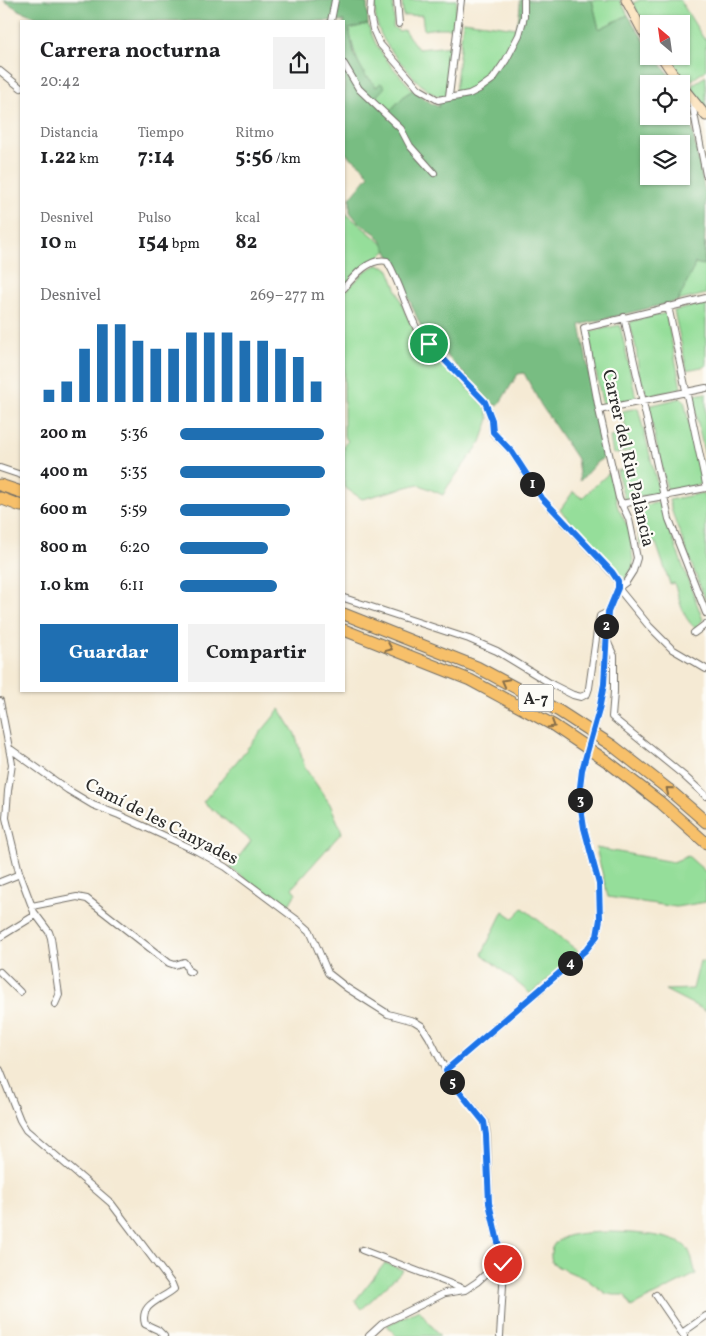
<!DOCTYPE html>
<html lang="es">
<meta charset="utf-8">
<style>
:root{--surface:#fff;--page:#f2f2f2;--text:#202124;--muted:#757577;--accent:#1f6fb2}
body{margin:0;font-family:Vollkorn,serif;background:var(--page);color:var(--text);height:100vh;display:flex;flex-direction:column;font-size:19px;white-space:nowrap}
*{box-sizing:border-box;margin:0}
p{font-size:16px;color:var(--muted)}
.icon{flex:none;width:28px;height:28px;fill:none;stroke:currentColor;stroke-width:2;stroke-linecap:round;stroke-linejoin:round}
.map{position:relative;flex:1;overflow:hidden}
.side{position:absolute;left:20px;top:20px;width:325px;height:672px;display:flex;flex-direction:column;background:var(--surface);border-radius:0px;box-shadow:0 1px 4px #0004}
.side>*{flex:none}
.needle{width:32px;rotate:331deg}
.buttons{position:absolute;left:640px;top:15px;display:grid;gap:10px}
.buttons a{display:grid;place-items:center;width:50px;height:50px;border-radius:0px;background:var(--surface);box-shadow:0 1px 4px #0004;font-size:25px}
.pin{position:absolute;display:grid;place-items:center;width:42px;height:42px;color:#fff;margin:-21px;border:2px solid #fff;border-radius:50%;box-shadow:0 1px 5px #0007}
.km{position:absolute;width:25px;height:25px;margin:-12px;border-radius:50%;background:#222;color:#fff;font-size:14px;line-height:25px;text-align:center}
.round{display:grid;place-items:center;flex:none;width:52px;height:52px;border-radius:0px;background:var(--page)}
.head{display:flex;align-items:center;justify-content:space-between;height:85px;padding:0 20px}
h1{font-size:22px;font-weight:700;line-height:38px}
.metrics{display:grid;grid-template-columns:repeat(3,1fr);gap:8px;height:85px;padding:5px 20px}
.metrics div{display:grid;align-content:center}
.metrics b{font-size:21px;font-weight:700}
.metrics small{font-size:14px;font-weight:400}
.metrics p{font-size:14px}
.chart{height:140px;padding:10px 20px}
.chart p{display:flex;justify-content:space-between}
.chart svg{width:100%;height:90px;margin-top:5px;stroke:var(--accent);stroke-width:6}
.cta{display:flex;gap:10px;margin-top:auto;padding:10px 20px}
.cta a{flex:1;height:58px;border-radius:0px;background:var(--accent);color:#fff;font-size:20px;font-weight:700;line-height:58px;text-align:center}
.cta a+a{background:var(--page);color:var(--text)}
ul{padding:0 20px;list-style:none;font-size:16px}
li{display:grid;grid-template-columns:80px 60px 1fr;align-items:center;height:38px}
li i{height:12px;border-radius:6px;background:var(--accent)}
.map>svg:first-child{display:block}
.green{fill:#95de9a;stroke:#608462}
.forest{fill:#78bd82;stroke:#527456;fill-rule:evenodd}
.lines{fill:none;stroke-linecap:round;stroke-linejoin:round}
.street-casing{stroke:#726e66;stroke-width:8}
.secondary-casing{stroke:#726e66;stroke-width:11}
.highway-casing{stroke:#726e66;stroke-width:13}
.street{stroke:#fff;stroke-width:6}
.secondary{stroke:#fce6c4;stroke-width:9}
.highway{stroke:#f7c06b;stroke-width:11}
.street-bridge-casing{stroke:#726e66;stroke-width:8;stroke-linecap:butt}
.street-bridge{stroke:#fff;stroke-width:6}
.oneway{stroke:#876e48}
.route-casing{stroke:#fff;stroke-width:10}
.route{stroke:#1a73e8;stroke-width:6}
.labels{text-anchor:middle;stroke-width:4.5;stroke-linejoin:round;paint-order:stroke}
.shield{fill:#fdfcf7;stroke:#6a6a68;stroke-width:1}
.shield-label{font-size:16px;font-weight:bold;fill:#2b2b2b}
.street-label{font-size:18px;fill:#2b2b2b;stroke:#fdfcf7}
</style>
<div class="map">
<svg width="706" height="1336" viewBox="0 0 706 1336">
<rect width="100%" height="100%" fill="#fdfcf7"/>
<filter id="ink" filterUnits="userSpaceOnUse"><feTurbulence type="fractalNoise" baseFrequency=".02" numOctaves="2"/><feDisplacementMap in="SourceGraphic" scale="10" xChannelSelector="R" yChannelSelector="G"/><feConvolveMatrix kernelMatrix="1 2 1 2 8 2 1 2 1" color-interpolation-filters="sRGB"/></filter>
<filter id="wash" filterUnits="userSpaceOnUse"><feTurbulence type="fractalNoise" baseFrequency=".0096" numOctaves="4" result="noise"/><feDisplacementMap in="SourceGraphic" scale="20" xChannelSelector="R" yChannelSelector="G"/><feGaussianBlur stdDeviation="1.12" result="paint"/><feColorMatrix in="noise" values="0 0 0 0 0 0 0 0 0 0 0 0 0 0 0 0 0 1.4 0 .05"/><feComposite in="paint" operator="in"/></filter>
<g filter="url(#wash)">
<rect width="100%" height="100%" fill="#f5ead4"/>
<path class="green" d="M375,0H393L394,19L393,27L399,31L404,30L418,49L452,46L446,93L444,96L439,97C424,90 415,79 404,66C386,46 373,29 375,0Z
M402,0H457L454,28H437L424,30L422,15L403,16Z
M592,0H620L628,15L599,29Z
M640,0H680L704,39L706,38V70L686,84L665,56H681V24H649V34L633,3Z
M463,21L517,28C506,54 489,92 457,93L455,92Z
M368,24C376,53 394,68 413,90L405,95L387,114L373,100L375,97L377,87L369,78H367C355,58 354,52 349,29Z
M706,76V109L692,92V88L693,84Z
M344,212L389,249L344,284Z
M706,242V294L678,301L695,263L704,265Z
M377,265L384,266L389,270L406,314L418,337L486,407L489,419L481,442L448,486L443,495L418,484L362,499L344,487V445L348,441L344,436V293L365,271Z
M706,303V366L687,370L674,311Z
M666,313L681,388L647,397L643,383L640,384L636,348L630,324L632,321Z
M620,325L636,398L603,407L588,332Z
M706,393V461L692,397L694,395Z
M681,398L684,400L702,484L669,491L667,490L648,406Z
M638,408L659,491L657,493L626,500L624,498L617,471L635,467L631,451L613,454L610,437L627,433L622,411Z
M609,473L618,508L629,529L633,560V567L625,579H623L560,510L573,492L582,498Z
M703,493L706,502V602L674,518L669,500Z
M659,502L703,620L695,628C681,616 680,599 674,583L670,584L656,543L640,545L635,508Z
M280,709L295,734L305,768L330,804L342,832L292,888L296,893L287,908L230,868L251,841L203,802Z
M596,848L673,862L688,856L706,872V902L676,907L608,897Z
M523,908L579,952L531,994L482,954L503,911L513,918Z
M700,961L706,962V1011L665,990L693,989Z
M607,1232C624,1232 676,1234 687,1248C692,1254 693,1266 696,1274L631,1307L625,1295H613L605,1293L586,1279L558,1267L552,1262C543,1231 587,1233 607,1232Z
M385,1263L403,1270L362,1309L355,1301Z
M419,1310L440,1336H396L387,1325Z"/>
<path class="forest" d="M3,0H336L367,3L368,24L349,29L354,55L367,78L368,77L376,87L381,83L385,87L373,100L387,114L405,95L413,90L431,103L439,107L438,101C451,96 467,94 478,86C503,69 521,29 520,0H592L599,29L628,15L649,48V56H655L676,84H649V116H681V92L686,100L706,197L704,265L695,263L693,270L692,271L678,301L580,325L605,457L597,462L580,481L577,459L541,405L524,373L518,374L498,406L491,403L422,329L397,271L383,243L376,234L358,222L350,212V198L369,175L363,167L344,152V21H46L19,10ZM649,144H681V176H649Z"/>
</g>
<g filter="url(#ink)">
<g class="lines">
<defs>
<path id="street" d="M371,0L370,15L373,29L379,43L419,89L438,100L469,94L479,89L493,79L506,60L519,35L524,17V0
M397,0L399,24
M331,21L335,0
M344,64L359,89L401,129L410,146L434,173
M0,71L21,88
M449,96L461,0
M691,98L706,175
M344,288C354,276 370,257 387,261C401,284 406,310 419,333L485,402L492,420L493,433L512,452L542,498L611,572L618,581V588
M668,306L706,484
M624,317L669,519L706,613
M599,410L706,388
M0,468L21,475
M621,504L706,488
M618,588L649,626L672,649L706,669
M344,598L469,639L497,651L553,685L573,695L581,697L587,694L589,688L597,631L600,616L608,612
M694,633L706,624
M607,641L614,656V692L612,717L683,775L706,796
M0,701L9,748L68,790L93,805L119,815L197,851L226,867L301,923L310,931L328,973L347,988L388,1014L414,1021L422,1026L429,1037L451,1081L485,1122L487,1135L489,1203L504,1268L500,1336
M599,710L604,683L608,612L618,588L626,582L633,571L637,558L629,519L619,498L599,410L584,328L706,298
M0,882L20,874
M32,906L77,897L87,899L169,963L175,965L184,962L187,967L188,971L191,972
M34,912L49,932L51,938L59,995L55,1004
M0,937L34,916V912L19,872L6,818L8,791L12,764L9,748
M0,972L20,992
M0,1070L20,1120L26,1130L111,1203L172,1284L174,1289C161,1300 139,1304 145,1324L158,1330L164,1336
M446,1070L586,950L597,936L600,919L599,884L584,828L579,795L582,770
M362,1250L464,1289
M656,1295L684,1336
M682,1333L706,1316
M369,1336L382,1324L445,1293L465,1290L477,1282L501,1260"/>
<path id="secondary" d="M626,0L642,30L649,40
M661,56L680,84
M681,85L706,116"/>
<path id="highway" d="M0,485L21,492
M0,498L21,506
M344,614L477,667L559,711L613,746L668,789L706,822
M344,630L470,680L553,725L608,762L660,802L706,843"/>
</defs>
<use href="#street" class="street-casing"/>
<use href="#secondary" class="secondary-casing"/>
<use href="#highway" class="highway-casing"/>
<use href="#street" class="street"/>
<use href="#secondary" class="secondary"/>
<use href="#highway" class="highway"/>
<defs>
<path id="street-bridge" d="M582,770L599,710"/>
</defs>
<use href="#street-bridge" class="street-bridge-casing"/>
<use href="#street-bridge" class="street-bridge"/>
</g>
<defs><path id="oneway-chevron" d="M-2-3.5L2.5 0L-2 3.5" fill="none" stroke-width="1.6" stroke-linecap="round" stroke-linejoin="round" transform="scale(1.25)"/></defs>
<g class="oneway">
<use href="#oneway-chevron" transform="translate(389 648) rotate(22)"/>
<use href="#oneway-chevron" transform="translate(505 682) rotate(-152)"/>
<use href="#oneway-chevron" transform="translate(552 725) rotate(31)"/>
<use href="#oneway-chevron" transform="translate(669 790) rotate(-140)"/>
</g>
</g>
<g class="lines" filter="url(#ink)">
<defs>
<path id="route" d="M429,344L485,402L492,420L493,432L512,452L542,498L612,572L618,581V588L608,612L604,684L599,710L582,770L579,795L584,828L599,884L600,919L597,936L586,950L446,1070L451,1081L484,1122L486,1135L489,1203L503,1264"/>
</defs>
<use href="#route" class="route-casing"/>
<use href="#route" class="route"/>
</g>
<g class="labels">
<rect class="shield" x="518.5" y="684.5" width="35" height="27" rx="4"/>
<g class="shield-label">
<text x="536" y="704">A-7</text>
</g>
<g class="street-label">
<text transform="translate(629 458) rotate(77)" y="6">Carrer del Riu Palància</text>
<text transform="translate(162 821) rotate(27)" y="6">Camí de les Canyades</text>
</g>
</g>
</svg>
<div class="buttons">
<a><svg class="needle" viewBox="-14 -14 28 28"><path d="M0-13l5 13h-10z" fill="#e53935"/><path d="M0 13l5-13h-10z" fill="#757577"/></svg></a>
<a><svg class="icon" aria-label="locate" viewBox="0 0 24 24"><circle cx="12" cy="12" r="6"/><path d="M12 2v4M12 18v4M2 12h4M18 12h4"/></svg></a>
<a><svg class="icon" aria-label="layers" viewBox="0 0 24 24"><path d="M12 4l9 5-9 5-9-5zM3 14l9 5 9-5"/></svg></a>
</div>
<div class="pin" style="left:429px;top:344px;background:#1e9e55"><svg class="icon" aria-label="arrive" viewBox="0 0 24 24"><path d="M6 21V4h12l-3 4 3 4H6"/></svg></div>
<div class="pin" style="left:503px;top:1264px;background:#d93025"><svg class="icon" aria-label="check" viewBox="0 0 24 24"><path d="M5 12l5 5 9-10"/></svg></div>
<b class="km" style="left:532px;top:484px">1</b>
<b class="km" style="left:606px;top:626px">2</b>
<b class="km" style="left:580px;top:800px">3</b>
<b class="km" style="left:570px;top:963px">4</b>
<b class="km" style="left:452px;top:1082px">5</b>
<section class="side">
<div class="head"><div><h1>Carrera nocturna</h1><p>20:42</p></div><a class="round"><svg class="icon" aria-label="share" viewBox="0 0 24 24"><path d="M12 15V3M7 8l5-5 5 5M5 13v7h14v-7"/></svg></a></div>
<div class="metrics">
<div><p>Distancia</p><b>1.22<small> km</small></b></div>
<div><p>Tiempo</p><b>7:14</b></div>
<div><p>Ritmo</p><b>5:56<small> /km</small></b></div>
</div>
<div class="metrics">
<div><p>Desnivel</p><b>10<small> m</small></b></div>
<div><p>Pulso</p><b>154<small> bpm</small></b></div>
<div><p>kcal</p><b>82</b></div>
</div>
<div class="chart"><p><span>Desnivel</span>269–277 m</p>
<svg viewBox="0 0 160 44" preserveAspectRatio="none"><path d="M5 44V38M15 44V34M25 44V18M35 44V6M45 44V6M55 44V14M65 44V18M75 44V18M85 44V10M95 44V10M105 44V10M115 44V14M125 44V14M135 44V18M145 44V22M155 44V34"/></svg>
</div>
<ul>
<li><b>200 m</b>5:36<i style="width:99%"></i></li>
<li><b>400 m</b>5:35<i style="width:100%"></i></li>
<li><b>600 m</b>5:59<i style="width:76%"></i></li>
<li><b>800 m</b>6:20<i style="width:61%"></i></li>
<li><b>1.0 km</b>6:11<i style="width:67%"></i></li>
</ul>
<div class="cta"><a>Guardar</a><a>Compartir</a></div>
</section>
</div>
